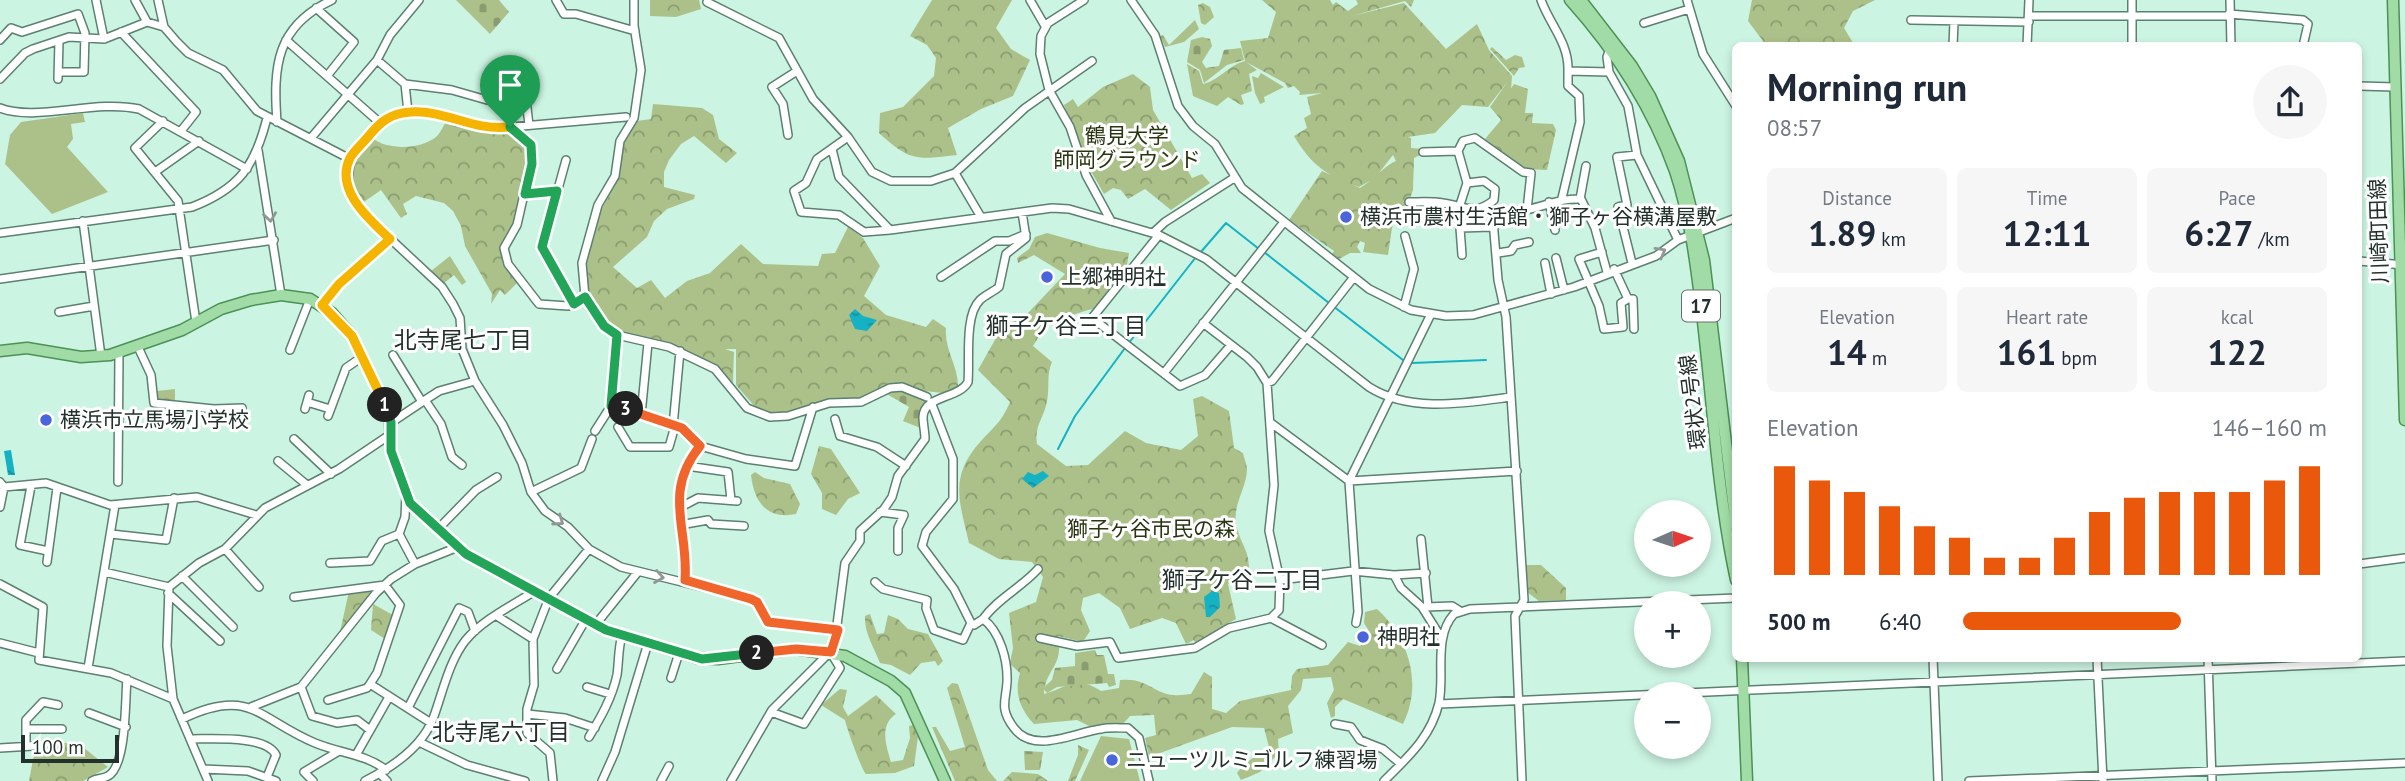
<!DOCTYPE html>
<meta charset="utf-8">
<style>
:root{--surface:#fff;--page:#f6f6f7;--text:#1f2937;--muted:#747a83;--accent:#ea580c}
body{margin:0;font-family:"PT Sans","Noto Sans JP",sans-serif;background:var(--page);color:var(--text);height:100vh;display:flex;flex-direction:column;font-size:26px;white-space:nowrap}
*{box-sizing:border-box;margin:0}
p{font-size:23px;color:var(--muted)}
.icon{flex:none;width:38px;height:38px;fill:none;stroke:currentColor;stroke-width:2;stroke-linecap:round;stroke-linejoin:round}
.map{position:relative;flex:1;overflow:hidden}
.drawer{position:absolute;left:1732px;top:42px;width:630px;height:620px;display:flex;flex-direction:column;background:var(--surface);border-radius:10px;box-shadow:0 4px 10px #0003}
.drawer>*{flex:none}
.needle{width:46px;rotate:87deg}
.fabs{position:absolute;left:1634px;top:500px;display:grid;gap:14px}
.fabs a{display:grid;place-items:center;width:77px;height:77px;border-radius:50%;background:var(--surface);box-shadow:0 4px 10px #0003;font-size:35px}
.scale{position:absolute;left:21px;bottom:18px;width:98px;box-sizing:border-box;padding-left:7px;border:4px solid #22312b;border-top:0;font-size:19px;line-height:24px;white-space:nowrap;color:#22312b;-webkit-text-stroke:5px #fff;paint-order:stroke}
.pin{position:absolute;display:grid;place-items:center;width:60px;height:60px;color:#fff;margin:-72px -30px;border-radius:50% 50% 50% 0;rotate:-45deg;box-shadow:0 0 7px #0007}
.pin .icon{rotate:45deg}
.km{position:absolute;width:35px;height:35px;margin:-18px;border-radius:50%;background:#222;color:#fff;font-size:19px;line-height:35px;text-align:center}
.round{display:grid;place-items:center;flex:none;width:74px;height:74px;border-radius:37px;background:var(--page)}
.overview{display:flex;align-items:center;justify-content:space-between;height:119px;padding:0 35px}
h1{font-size:38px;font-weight:800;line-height:52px}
.metrics{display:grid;grid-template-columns:repeat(3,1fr);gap:10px;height:119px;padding:7px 35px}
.metrics div{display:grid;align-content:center;border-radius:10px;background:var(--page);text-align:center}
.metrics b{font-size:35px;font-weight:800}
.metrics small{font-size:19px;font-weight:400}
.metrics p{font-size:19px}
.chart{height:196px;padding:14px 35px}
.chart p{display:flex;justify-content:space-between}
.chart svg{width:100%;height:126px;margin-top:7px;stroke:var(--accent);stroke-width:6}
ul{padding:0 35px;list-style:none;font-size:23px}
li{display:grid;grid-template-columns:112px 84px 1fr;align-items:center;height:52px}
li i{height:18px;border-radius:9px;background:var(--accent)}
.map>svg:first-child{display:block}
.grass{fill:#abc189}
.forest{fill:url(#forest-crowns)}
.cemetery{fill:url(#cemetery-stones)}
.water{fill:url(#water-ripples)}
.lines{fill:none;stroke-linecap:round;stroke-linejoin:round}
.stream{stroke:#15b2c4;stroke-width:2}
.minor-casing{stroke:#5c8071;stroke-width:10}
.major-casing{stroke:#4c9155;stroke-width:13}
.minor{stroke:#fff;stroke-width:7}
.major{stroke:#a1dca7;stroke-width:10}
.oneway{stroke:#909895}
.split-1-casing{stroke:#fff;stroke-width:14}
.split-2-casing{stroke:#fff;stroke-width:14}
.split-3-casing{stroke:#fff;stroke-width:14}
.split-4-casing{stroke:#fff;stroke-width:14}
.split-1{stroke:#f5b400;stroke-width:9}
.split-2{stroke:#22a559;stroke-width:9}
.split-3{stroke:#f0652b;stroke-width:9}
.split-4{stroke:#22a559;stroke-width:9}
.poi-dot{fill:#4965d9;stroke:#fff;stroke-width:2.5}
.labels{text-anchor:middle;stroke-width:6;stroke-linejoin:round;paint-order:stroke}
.shield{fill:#fff;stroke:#646f6b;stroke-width:2}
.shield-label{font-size:19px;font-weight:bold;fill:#22312b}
.park-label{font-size:21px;fill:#2a3612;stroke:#fff}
.poi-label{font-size:21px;fill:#22312b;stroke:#fff;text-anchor:start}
.street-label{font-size:21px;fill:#22312b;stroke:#fff}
.neighbourhood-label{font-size:23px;fill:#22312b;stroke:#fff}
</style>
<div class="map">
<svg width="2405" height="781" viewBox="0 0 2405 781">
<defs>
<pattern id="forest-crowns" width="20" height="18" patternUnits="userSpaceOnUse" patternTransform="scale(1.75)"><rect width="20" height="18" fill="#abc189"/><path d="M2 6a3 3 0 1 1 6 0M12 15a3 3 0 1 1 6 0" fill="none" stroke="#8b9d70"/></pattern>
<pattern id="cemetery-stones" width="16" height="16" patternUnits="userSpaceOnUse" patternTransform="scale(1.75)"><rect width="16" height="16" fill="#abc189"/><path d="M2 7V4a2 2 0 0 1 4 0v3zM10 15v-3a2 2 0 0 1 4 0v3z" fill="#8b9d70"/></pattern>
<pattern id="water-ripples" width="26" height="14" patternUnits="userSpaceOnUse" patternTransform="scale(1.75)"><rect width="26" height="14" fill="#15b2c4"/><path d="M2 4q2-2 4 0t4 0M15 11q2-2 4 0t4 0" fill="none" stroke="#13919f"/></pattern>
</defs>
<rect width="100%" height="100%" fill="#ccf4e2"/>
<path class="grass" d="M1261,73L1284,87L1264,97L1265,102L1260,104L1255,93L1252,76L1258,78Z
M83,113L85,122L71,124L73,139L67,147L108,192L52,214L5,164L10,135L21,122Z
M1101,736L1129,739L1140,781H1080Z"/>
<path class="forest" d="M650,0H699L701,9L676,17L650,16Z
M932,0H1012L996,28L1011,49L1030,60L1013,96L981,109L948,128L957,155C915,160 910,161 879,133L880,113L903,107L934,76L936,58L927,45L910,36Z
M1262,0H1330L1333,5L1336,2L1348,11L1358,4L1356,0H1414L1411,7L1405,1L1352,16L1404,3L1446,49L1477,24L1489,50L1512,76L1511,90L1504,99L1514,84L1528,89L1525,113H1533L1532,123L1553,124L1556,130L1547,170L1525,169L1485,139L1501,120L1490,107L1508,81L1488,107L1462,105L1435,133L1408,137L1411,138V148L1423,149L1422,154L1414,158L1413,190L1408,204L1399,210L1392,228L1388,255L1363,252L1365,243L1360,241L1357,247L1361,253H1350L1339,259L1332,254L1334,251L1289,220L1322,171L1360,188C1372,181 1385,165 1396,161L1393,155L1375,178L1359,187C1326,175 1312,166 1294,136L1307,128L1304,118L1311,114L1307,97L1322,93L1299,95L1300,92L1294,86L1288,88L1285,83L1246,62L1257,70L1249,74L1252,91L1241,95L1244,104L1241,105L1228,97L1217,106L1193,96L1187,64L1199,71L1203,84C1218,81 1229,65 1245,61L1240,41L1268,38L1276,12Z
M1752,0H1875L1853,11L1844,28L1855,46L1766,45L1748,21Z
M1203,3L1210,7L1214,17L1205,25L1201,23L1198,5Z
M1195,20L1199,29L1184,42L1165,47L1160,36L1163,35L1169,45Z
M1492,47L1506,60L1515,55L1522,57L1525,67L1519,68L1514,76L1490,49Z
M1133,74L1150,87L1153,110L1192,178L1202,174L1210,183L1171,210L1145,189L1128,199L1121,190L1113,188L1104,194L1088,166L1064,105L1073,99L1078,107L1103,87Z
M653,104L702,108L713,115L719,139L737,153L726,163L694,136L681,144L669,160L664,172V187L695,195L694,199L667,209L654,221L647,237L613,267L637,288L651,280L665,298L687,281L710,273L741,244L763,264L818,266L822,254L835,253L848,227L863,238L880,266L864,296L886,315L926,327L933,319L946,328C944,349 958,365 958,386L943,393L888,387L860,399L814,403L787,413L770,414L756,408L736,385V349H725L734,352L733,383L711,362L610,327L594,309L587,291V254L597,218L620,175L622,144L637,121L651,119Z
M448,119C480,135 511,119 531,151L514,223L504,240L501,254L503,265L518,282L505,295L500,290L491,304L492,294L465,246L461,226L453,211L444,203L416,196L403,204L407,214L401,218L381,190L361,204C344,175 350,161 372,138C387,150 420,150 436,137C440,134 444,124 448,119Z
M1047,233L1100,248L1129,253L1126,271L1095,309C1086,309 1061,320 1047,323L1033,346L1052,362C1046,376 1050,387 1047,401C1044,418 1034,426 1037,444L1066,466L1088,465L1125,431L1146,443L1181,450L1198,436L1193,399L1202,396L1229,411L1234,448L1243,453C1244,458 1247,465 1247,469C1247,487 1233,504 1236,523C1240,547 1254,552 1247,582L1228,584L1236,619L1195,643L1194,640L1186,644L1176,623L1162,618L1130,629L1120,608L1099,593L1083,598L1081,610L1090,631L1083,642L1058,636C1064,667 1045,669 1044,694C1071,687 1073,674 1101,691L1119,688L1120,680C1147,677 1154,694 1174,695C1179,696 1186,694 1191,694L1204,672L1212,677V709L1226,713L1240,701L1291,690L1292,676L1297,669L1328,665L1348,642L1360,646L1372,636L1364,623L1365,612L1377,609C1409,638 1423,684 1403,724L1343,699L1335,707V716L1331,718L1327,703L1334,690L1331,677L1303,679L1301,690L1288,706L1293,733L1278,739L1279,753L1260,772L1241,780L1237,773L1244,764L1269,747L1264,728L1232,727L1149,757L1145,738L1156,735L1154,715L1130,716L1123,724L1089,726L1077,720L1034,724C1020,709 1014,693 1020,673L1010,664L1013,648L1009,613L1036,602L1043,577L1032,562L999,559L969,543C959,500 949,476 981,441C995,426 1002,421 1010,402L978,370L1001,329L1029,312L1065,274L1034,255L1018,263L1017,258L1029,249L1035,237Z
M450,256L466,282L462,285L454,275L443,284L431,271Z
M175,389V402L158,400L157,391Z
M819,446L831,449L860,493L848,499L836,515L822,509V493L811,474Z
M755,472L764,478L790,484L800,504L796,514C767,520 754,502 751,475Z
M1526,565H1541L1566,588V600L1539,601L1527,592Z
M380,586L340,632L349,591Z
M373,604L393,615L385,639L371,630Z
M870,614L877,634L884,633L888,615L898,619L908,629L928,634L943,661L938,666L935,661L921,663L910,675L891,665L880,663C874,647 864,633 865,616Z
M952,683L958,684L988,770L997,781H955L932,727H936L950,751L965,747L947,688Z
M840,689L847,690L843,707L848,716L876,695L896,714C879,725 886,745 891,762L903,760L910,738L909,726L913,725L918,737L914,766L895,773L866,774C862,771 846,726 845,720L821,705Z
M51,742L79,744L108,767L83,781H29L34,754L44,751Z
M1078,745L1089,750L1075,781H1068L1078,755Z
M1012,772L1038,774L1048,781H1003Z"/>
<path class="cemetery" d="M456,0H499L509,12L490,34Z
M1202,37L1210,39L1212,46L1202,62L1206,68L1219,66L1224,50L1241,48L1244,60L1227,65L1204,83L1200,70L1187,62L1191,40Z
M902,388L927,400L922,410L923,429L903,421L909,407L885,393Z
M1095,650L1097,655H1104L1108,674H1114L1116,685L1109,687L1107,683L1057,687L1047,693L1043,688L1052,680L1055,668L1075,666V653Z
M1024,751L1043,752L1040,770H1025Z"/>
<path class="water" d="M855,309L863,316L877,320L867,331L855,329L849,315Z
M11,450L15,475H8L4,451Z
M1043,471L1049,476L1033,488L1022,479L1028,472L1035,475Z
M1212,591L1219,593L1220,607L1210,617H1206L1204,597Z"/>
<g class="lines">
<path class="stream" d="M1264,252L1329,303
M1200,253L1226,223L1259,249
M1333,306L1403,360
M1128,344L1196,257
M1412,363L1486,360
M1058,449L1075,416L1125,348"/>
<defs>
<path id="minor" d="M96,0L104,39
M135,0L147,22
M158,0L164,27L177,42L188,53L223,70L257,111L350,159
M556,0L564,14H576L635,31
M634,0V26L641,70L634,118L620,141L615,176L598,205L582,263L585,297L590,308L604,326L617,335L669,347L715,369L747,408L770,417L788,416L829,403L861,402L890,388L902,387L927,397
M1030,0L1045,26
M1084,0L1048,23L1041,36L1040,54L1049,90L1070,127L1086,175L1111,221
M1131,0L1155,35L1178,106L1193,126L1215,144L1242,188L1369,289L1411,310L1446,316L1473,315L1574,287L1656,256L1678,240L1736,218
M1541,0C1550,25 1569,43 1568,71
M1687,0L1703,54L1736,106
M2132,0V46
M2230,0L2231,46
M707,2L779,38L813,99L848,137L872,172L891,181H931L955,173L1025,108L1092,61
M316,8L354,42L327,76
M2229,14L2303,20L2308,24L2303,46
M2029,16H2229
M1911,20L2029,22
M1644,23L1689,9
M121,32L196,112L181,131
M0,40L11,28L22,32L78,14L85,33L84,72H58
M286,40L379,122
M1953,46L1954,22
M2027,46L2029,0
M377,60L405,84L408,112
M1609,72L1628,106L1637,155L1678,240
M0,79L25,53L33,49L69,37L104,39L147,22L164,27
M58,79L59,41
M405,84L452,90L487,100L509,91H525L529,125
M2359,86L2395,87
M0,108C36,122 95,99 139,109L247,169
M626,117L499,128L457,122L428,112H404L379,122L350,159L348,188L367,217L442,287L453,304L460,318L462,349L475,381L503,425L522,463L531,492L545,511L568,527L589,549L621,567L751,599L756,602L768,622L838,630
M163,121L135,148L178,201L196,322
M277,122C273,66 276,26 332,0
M510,127L529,141L533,155L517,225L504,248L508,264L539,304L568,306L585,297
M788,135L783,104L772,87L797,71
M848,137L817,159L806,183L794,191L801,212L839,215L864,232L890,230
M311,138L377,60L390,35L419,0
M832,149L839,177L890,230L1052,208L1069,209L1159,235L1206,259L1369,387C1410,413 1465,403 1511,397
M258,150L281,295
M1423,152L1458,151
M566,160L542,247L574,304
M155,172L199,141
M955,173L981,217
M525,193L557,191
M1562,198L1580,122L1579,96L1568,86V71L1609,72L1607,57L1610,49
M1580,199L1586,166
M1409,202C1420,202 1432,201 1443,203C1464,206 1475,216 1494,200L1495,189L1484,181L1467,183
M1549,202L1555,230
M83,221L101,356
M1492,227L1460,228L1458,211L1467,183L1458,151L1463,141L1475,138L1523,172L1531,173L1527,210
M1460,228L1462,255
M0,233L192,207C239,189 255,166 267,118
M1153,233L1165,222L1234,178
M1159,235L1092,318L1180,386L1205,375L1231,345
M1602,252L1579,259L1599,306L1604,329L1623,327L1621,303L1628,299
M1498,253L1511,251L1515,245L1529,242
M1556,258L1564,290
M2359,261L2404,265
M1545,263L1551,294
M1632,263L1618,207L1627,205L1617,157L1637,155
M1614,269L1628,299H1633L1634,329
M941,277L995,241H1009L1026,234
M0,279L274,240
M322,305L339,284L390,239
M1404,307L1414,269L1405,236
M59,312L94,306
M617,335L611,406L682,428L700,446L746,459L795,466L813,407
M138,347L151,375L154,403L214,409L242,408
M290,350L310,299
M393,355L422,402
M1164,373L1284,222
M1267,383L1272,381L1354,277
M425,400L439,391L475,381
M307,402L330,409
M931,402L953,459V499L926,532L922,546L954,589L971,623
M305,409L309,395
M641,415L648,343
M328,416L346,368L362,357
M835,419L840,436L877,447L906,466
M392,422L425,400L441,424L452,457L462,465
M1271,423L1349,481L1517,471
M673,426L680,351
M618,427L630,447H669L675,426
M595,431L611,406
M294,439L331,474
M278,461L307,485
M687,466L728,472L731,500
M0,482L4,487L46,483L110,505L197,497L256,515
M118,482L119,353
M31,486L20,545L48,551
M531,492L581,468L592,439
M0,507L4,487
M679,508L698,498L737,501
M880,512L904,515L898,528V551
M680,525L708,520L711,524L744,526
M438,529L476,490L497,477
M111,534L166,540L174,498
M399,534L415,564
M1421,539L1428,607
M225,549L259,587
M47,562L57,488
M330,563L370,561L382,541L399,534L405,517L406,495
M2359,564L2405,558
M104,572L169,587
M1394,575L1426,573
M182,576L233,627
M685,580C689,529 662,492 700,446
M1280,580L1353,571L1394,575L1401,588L1422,607L1442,639
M875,582L883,589L927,600L926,608L934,630L963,640L971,623
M0,584L43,607L39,660L111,673L173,699
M168,593L220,641
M294,597L385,585L400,605L377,673L370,684L431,723
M1426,607L1452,606L1460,611
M497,616L533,639
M1271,618L1322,645
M983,619C998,598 1021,588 1038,569
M971,623L974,625L983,619C1000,631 1008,661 1007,682C1006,701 999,708 1014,728C1034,755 1075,732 1101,729C1109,727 1119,728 1128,728L1139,738L1149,781
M1356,623L1358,612L1349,481L1431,314
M596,624L637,573
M1040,638L1077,646L1110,642L1118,658L1195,648L1229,628L1271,618L1279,610L1280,580L1269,531L1274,485L1267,383L1257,367L1247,357L1203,323
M0,643L39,653
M1933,658L1938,781
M2097,658L2103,781
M2208,658L2212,781
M88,668L115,505
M557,669L586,619
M671,678L679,653
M301,687L312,716L337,723L357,720L370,730
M587,687L610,694
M328,700L367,688L370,684
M1439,704L2405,661
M251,707L301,687L376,593L391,579L415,564L458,547
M408,708L459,608L468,612L475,631
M771,712L804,724L840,668L831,653
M89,713L126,727
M527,714L565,718L595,728
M182,719C250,686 258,719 315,743C339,753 366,754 386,770
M1335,724L1351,727L1360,740L1383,749L1401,764
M26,729H62
M589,737C601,717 612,698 617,675C619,661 618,649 622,635
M191,739C212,739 266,735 276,755L267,777
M419,742L467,765L525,781
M26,746V720L43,702L58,705
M0,748L33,746
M356,755L389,697
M203,769L248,771L276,781
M379,773L387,781
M92,781C97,778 103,779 108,776C127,766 125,698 127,679
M208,781L173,699L167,646L169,587L199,563L225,549L265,508L339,469L391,434
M313,781L304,772L339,751
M365,781C393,767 423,747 434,716C443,691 449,662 465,641C482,620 513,605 535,591
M553,781L550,753L527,733V709L534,685L533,639L549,598L589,549
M602,781L615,752L648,643
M661,781L669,766
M731,781L772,710L834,648L845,563L860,541V531L884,509L892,497L898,476L925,439C925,432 923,424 923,417C924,395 959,399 968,382C970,361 964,315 980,300C985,295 993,292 999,287L1006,254L1026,238L1022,212
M1384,781C1408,757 1431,737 1439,703C1445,675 1433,637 1454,614L1470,609L1736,598
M1522,781L1515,616L1524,600L1506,317L1498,280L1493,220C1504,210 1512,213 1525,210C1546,206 1560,198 1581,199L1595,228L1607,272
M1969,781L2405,763"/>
<path id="major" d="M1570,0C1615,50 1652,107 1675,171C1691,219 1697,272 1703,322C1713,408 1718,496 1736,580
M1581,0L1632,66L1650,96L1679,161L1704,260L1736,526
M2393,0L2405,420
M0,351L27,348L81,357L110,355L182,330L221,309L251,300L281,295L310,299L332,313L352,336L390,415L391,451L410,503L466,554L606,630L697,658L718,659L795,649L845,656L891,681L905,693L945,781
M1742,658L1747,781"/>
</defs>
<use href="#minor" class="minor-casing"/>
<use href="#major" class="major-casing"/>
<use href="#minor" class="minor"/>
<use href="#major" class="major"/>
</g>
<defs><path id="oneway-chevron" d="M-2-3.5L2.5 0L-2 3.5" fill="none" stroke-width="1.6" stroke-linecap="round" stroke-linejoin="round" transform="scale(1.75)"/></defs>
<g class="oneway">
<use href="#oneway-chevron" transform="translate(270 217) rotate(82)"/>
<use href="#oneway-chevron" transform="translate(1661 252) rotate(-29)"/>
<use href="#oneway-chevron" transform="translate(559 521) rotate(35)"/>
<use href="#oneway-chevron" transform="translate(659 577) rotate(9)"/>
</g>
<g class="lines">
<defs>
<path id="split-1" d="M385,405L352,336L322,305L339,284L390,239C370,220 334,190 350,158C354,151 362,144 367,138C380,122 390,113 411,112C447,110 471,131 510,127"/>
<path id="split-2" d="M385,405L391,422V451L410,503L466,554L606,630L702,659L757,653"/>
<path id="split-3" d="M626,409L682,428L700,446C662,493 689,529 685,580L751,599L757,602L768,622L838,630L831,652L796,649L757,653"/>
<path id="split-4" d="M510,127L531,145L532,164L525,194L557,191L542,247L574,304L585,297L604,326L617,335L611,406L626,409"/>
</defs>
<use href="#split-1" class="split-1-casing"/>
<use href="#split-2" class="split-2-casing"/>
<use href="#split-3" class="split-3-casing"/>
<use href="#split-4" class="split-4-casing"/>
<use href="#split-1" class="split-1"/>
<use href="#split-2" class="split-2"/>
<use href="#split-3" class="split-3"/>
<use href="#split-4" class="split-4"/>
</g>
<g class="poi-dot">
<circle cx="1346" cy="217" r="7"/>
<circle cx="1047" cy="277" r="7"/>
<circle cx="46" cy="420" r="7"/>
<circle cx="1363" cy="637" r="7"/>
<circle cx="1112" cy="760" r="7"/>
</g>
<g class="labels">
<rect class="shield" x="1682" y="290.5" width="38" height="31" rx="5"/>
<g class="shield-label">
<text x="1701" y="313">17</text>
</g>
<g class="park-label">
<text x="1127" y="143">鶴見大学<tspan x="1127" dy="24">師岡グラウンド</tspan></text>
<text x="1151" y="536">獅子ヶ谷市民の森</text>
</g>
<g class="poi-label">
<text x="1360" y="224">横浜市農村生活館・獅子ヶ谷横溝屋敷</text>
<text x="1061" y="284">上郷神明社</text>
<text x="60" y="427">横浜市立馬場小学校</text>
<text x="1377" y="644">神明社</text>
<text x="1126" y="767">ニューツルミゴルフ練習場</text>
</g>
<g class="street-label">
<text transform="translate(2379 231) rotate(-92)" y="7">川崎町田線</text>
<text transform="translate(1693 402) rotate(-97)" y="7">環状2号線</text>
</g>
<g class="neighbourhood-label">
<text x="1066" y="334">獅子ケ谷三丁目</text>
<text x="463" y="348">北寺尾七丁目</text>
<text x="1242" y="588">獅子ケ谷二丁目</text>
<text x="501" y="740">北寺尾六丁目</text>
</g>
</g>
</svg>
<div class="fabs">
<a><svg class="needle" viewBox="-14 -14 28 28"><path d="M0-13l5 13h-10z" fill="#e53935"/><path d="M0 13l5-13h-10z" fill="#747a83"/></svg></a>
<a>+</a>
<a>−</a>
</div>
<div class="scale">100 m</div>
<div class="pin" style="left:510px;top:127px;background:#1e9e55"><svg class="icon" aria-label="arrive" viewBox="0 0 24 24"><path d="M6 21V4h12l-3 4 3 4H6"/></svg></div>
<b class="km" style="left:385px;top:405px">1</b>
<b class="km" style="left:757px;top:653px">2</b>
<b class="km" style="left:626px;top:409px">3</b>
<section class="drawer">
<div class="overview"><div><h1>Morning run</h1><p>08:57</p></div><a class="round"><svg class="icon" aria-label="share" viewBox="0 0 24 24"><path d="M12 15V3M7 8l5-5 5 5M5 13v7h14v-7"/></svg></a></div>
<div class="metrics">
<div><p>Distance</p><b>1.89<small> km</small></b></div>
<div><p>Time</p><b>12:11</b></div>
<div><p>Pace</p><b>6:27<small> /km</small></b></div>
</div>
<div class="metrics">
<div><p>Elevation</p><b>14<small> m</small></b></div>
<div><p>Heart rate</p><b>161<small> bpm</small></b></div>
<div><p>kcal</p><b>122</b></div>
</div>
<div class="chart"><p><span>Elevation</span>146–160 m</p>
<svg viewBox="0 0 160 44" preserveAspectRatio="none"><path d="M5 44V6M15 44V11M25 44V15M35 44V20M45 44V27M55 44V31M65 44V38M75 44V38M85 44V31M95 44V22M105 44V17M115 44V15M125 44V15M135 44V15M145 44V11M155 44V6"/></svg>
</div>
<ul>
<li><b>500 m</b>6:40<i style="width:60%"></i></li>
</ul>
</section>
</div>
